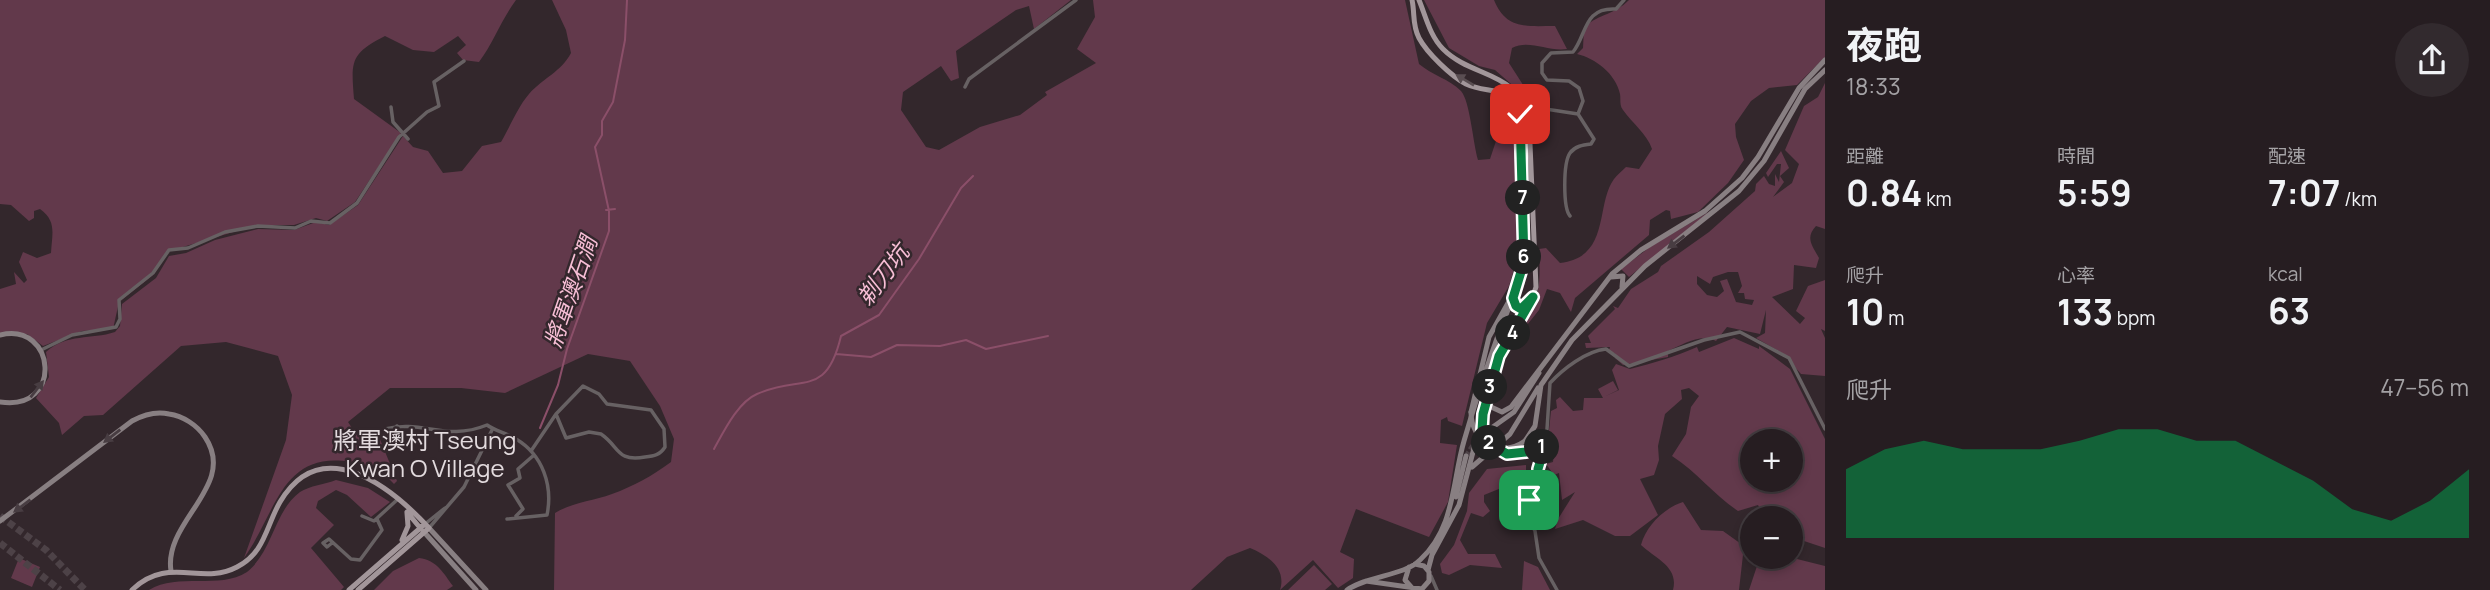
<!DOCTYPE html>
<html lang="zh-TW">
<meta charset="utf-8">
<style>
:root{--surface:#261d21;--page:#322a2e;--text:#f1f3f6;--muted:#a4a2a5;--line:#423b3f;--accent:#0b8043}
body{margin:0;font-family:Manrope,"Noto Sans TC",sans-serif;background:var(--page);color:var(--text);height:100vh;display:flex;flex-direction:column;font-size:26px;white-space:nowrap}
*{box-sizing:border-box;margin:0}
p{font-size:23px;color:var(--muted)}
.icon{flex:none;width:38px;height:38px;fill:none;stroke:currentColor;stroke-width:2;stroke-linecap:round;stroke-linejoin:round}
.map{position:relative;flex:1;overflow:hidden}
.side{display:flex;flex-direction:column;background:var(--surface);width:665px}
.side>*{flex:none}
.buttons{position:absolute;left:1740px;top:429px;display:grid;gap:14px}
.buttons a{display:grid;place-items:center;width:63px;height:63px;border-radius:50%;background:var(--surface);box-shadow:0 4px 10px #0003,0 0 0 2px var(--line);font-size:35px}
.pin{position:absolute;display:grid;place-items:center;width:60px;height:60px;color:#fff;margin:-30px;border-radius:14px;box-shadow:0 4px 10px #0006}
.km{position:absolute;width:35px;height:35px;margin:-18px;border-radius:50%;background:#222;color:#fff;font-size:19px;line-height:35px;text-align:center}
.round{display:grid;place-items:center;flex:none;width:74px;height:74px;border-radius:37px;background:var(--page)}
.headline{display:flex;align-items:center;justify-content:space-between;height:119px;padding:0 21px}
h1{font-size:38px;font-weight:700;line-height:52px}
.stats{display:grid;grid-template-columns:repeat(3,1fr);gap:10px;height:119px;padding:7px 21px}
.stats div{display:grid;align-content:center}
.stats b{font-size:35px;font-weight:700}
.stats small{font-size:19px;font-weight:400}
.stats p{font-size:19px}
.chart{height:196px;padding:14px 21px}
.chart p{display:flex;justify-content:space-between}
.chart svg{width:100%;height:126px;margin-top:7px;fill:var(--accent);opacity:.7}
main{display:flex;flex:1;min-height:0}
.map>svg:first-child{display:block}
.green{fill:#62394b;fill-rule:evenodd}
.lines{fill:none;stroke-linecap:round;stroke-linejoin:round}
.stream{stroke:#8b4f69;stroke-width:2}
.secondary-tunnel{stroke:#4d4247;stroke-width:5;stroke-dasharray:5 2.5;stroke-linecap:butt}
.highway-tunnel{stroke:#4d4247;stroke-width:7;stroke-dasharray:7 3.5;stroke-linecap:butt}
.street{stroke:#676163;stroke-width:3.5}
.secondary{stroke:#887f82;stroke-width:5}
.primary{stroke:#a2969a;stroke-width:5}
.secondary-bridge{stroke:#887f82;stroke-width:5}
.oneway{fill:#5a4e52}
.oneway2{fill:#483d42}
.route-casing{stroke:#fff;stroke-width:14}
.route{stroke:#0b8043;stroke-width:9}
.labels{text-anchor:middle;stroke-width:5;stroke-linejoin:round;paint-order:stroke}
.water-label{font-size:23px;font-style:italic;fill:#f7bed5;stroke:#33272c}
.quarter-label{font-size:24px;fill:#e3dbde;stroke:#33272c}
</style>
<main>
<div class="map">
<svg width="1825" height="590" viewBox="0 0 1825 590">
<rect width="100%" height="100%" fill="#33272c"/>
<path class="green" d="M0,0H516C501,20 494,42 479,62L463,60L457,53L466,45L458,36L434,52L413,50L385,36C350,54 351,61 354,99L401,133L355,202L327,221L316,218L294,225H257L166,252L153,275L119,302L113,329L82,331L43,346L27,334L0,333V289L16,284L14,272L24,283L27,280L19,262L23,252L37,258L51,253C52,234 57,221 40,209L34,211V218L29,221L11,205L0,204Z
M552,0H1071L1034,29L1029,6L1016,10L956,51L959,78L951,81L941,66L903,92L901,110L926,147L939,150L980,127L1020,115L1047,95L1045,92L1096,63L1077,49L1095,17L1093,0H1405L1419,64C1432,75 1449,79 1461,91C1470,101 1473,143 1478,160L1490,159L1496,141L1517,136V259L1509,286L1487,323L1462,426L1448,421L1447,417L1441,420L1440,443L1457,445L1448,502L1429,537L1356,509L1340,552L1354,559L1353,578L1338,588L1313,560L1280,590C1287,568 1267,555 1250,548L1227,557L1191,590H554L555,513C573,502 593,501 612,494C634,486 652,476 671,462L674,439L660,406L630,361L588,354L505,393L461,388H390L348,422L356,434L377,432L397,481L394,484C384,472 366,465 351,462C281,450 276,514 244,558L286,440L292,395L278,356L226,342L181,346L103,415L84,416L62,435L59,423L36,398L49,377L46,352C67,333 91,340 115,332L120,326L122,304L156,278L169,256L186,253L215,240L258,229L294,230L316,222L329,225L358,205L403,136L413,147L428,151L443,173L462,171L482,146L501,142C510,127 517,108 529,94C543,78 561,72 571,53L566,30Z
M1424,0H1494C1506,30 1527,26 1555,26L1567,49C1548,52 1529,39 1512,48L1509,63L1527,91L1526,97L1495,70L1479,66L1449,48Z
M1629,0H1825V57L1797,85L1769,88L1751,101L1735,124L1736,137L1744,160L1728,183L1698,212L1671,219L1670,211L1666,210L1650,220L1649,235L1575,298L1571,312L1560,293L1547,289L1539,310L1508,349C1535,306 1542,302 1539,249L1546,248L1560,263C1611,257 1595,205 1614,179C1617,175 1622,171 1626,167L1639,169L1652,149C1647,134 1632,123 1623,110C1619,105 1621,99 1620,94C1616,74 1595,58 1577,54L1583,48L1584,27C1601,13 1614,15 1629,0Z
M1825,83V229L1816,226C1805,238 1812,245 1819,258L1816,268L1794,265L1793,289L1772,297L1800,324L1805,318L1796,311L1808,286L1825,280V331L1821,329L1825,338V376L1801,374L1782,353L1756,338L1765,333L1766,310L1760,334L1727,327L1716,341C1701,333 1682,345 1668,351V357L1623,365L1615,358V353H1608L1610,347L1586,348L1585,343H1591L1588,336L1615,309L1613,306L1618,308L1631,289L1658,272L1661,266L1709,232L1755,191L1756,184L1764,176L1769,184L1775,186V174L1779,182L1781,164H1777L1768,177L1766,173L1781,151L1789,168L1780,176L1784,182L1773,197L1792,183L1799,164L1785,150L1804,106L1818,97ZM1728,272H1738L1742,286L1738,293H1744L1745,299L1754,300L1752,305L1736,302L1727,279L1720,281L1724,291L1717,297L1707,295L1697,284V276L1710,284L1713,277Z
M1712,210L1629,277L1621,269L1650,247Z
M1734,338L1759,349V346L1790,369L1825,439V548L1795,538L1790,540V518H1765L1758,505L1738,511C1714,495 1697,472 1672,456L1686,434L1691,407L1699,396L1689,388L1681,390L1682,399L1665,414L1658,446L1659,460L1654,475L1640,479L1658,515L1630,536H1615L1583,520L1555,529L1558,519L1575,492L1562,500L1559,473L1554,475L1546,464L1553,462L1554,452L1547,450L1551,411L1557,408L1556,400L1560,397L1573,411L1583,410L1584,398H1603L1598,389L1613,381L1618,390L1606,396L1619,390L1612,370L1616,364L1630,369C1653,363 1675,357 1697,347L1699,352ZM1752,441H1790V480H1752Z
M1526,465V478L1484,495V502L1490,511L1483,517L1471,513L1460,540L1468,554H1495L1502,568L1470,565L1449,575L1442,573L1440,564L1454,545L1467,511L1469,493L1487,469Z
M336,480L368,488L390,502L371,517L347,495L336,490L318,501L316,508L334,525L311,548L344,587L341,590H149C178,572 219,590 247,572C273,551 274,511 300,492C309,486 326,484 336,480Z
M1683,502L1701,530L1723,531L1744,546L1739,590H1673C1679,567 1656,559 1641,545C1646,526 1664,508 1683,502Z
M1760,557H1789L1825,566V590H1749Z
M19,558L40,567L32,587L11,578Z
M419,558C437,560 444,574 453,586L447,590H374L393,571Z
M1524,561L1538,567L1550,590H1522Z
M1314,565L1332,584L1325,590H1288Z"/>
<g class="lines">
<path class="stream" d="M606,210L615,209
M836,354L871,357L897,345L940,346L966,340L986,349L1048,336
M540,428L558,385L567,349L609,231V211L595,147L602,135V121L613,102L625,40L627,0
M714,449C724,431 738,402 757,394C802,374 826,399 841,336L879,315L919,259L961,188L973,176"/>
<path class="secondary-tunnel" d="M1466,456L1475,442L1490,429"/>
<path class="highway-tunnel" d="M0,516L46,550L85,590
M0,543L60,590"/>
<path class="street" d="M965,87L969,79L1076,0
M1526,106L1578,114
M391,107L393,122L408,139
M1578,114L1583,101L1579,88L1569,81L1547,80L1542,73V63L1551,53L1573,52C1587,35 1583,7 1616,9L1624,0
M1570,216C1563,208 1563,163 1570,153C1575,146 1583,145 1591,144L1594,139L1578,114
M41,350L72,335L116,327L120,319L119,300L153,273L169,250L188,248L225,232L258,226L295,228L311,221L330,223L357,203L399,137L427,112L439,106L434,82L464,61
M397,426L400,437L388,441L385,429C423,419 445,442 487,425C495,431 506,433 516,439C543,455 553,486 547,515L507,519
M1540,445L1545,451L1538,469L1539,484L1527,502L1526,515L1535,531L1539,558L1557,590
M1496,450L1514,455L1540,445L1547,429L1550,383C1563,369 1586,351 1606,349L1629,366L1704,340L1740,332L1789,358L1825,429
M531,451L556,414L583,386L599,394L607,404L651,410L664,429L665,447C660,455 654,456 645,457C616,462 620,447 601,434L589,432L566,438L556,414
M362,516L374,521L398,499
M516,516L523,509L508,485L520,478L518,469L534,455
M425,524L445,508
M429,528L464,487L492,430
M332,543L327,547L323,543L329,539L351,559L360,560L382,530L377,519
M1431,576L1437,590"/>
<path class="secondary" d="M1611,277L1623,276L1622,287
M0,335C56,321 64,412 0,402
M1489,389V406L1502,412L1511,407L1612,274L1641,250L1705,211L1742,178L1758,157L1799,88L1825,60
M1471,412L1489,337L1508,303
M1483,421L1482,431L1490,444
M1490,429L1514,412L1539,373
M1525,441L1535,426L1541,385L1572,340L1645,266L1739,191L1764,161L1805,89L1825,70
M1472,467L1510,434L1538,388
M1456,497L1466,456
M0,521L132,421C143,415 156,411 169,414C183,416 197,425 205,437C238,486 163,521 171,571
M429,528L486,590
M424,532L476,590
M1409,567L1405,580L1412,588
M1428,570L1432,555L1459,505L1487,399
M1366,581L1422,589L1429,581V572L1424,566L1415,564
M1347,590C1369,575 1404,576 1420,560C1455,528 1452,482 1464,441C1478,393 1493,344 1513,298"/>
<path class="primary" d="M1412,0C1415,13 1412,25 1419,38C1427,53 1451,76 1466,84C1487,94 1506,85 1518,109L1524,262L1513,298L1519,308H1525L1530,303
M1419,0C1426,17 1430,36 1443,49C1473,79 1517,69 1529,120L1536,287L1528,311L1499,356L1489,389
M407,512L421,529
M402,540L408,526L407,513
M132,590C168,555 201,586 237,567C265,553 266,526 280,502C322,431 392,488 429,528L358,590
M349,590L425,524"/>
<path class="secondary-bridge" d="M1471,412C1471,441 1499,459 1525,441"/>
</g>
<defs><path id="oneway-solid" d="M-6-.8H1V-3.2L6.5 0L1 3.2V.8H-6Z" transform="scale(1.75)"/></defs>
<use class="oneway" href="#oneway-solid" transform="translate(1465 80) rotate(-149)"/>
<g class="oneway2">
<use href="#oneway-solid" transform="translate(1676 242) rotate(143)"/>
<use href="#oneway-solid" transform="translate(37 389) rotate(-52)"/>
<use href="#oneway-solid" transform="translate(112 436) rotate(142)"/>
<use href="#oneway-solid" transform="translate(22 506) rotate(143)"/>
</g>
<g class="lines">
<defs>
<path id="route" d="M1520,114L1524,262L1513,298L1516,306L1521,309L1533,297L1499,356L1483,414L1482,431L1488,443L1507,454L1526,452L1540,445L1544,449L1538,469V487L1529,500"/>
</defs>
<use href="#route" class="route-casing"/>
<use href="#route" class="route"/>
</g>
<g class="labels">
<g class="water-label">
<text transform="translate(883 275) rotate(-53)" y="8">剃刀坑</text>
<text transform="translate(571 292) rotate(-71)" y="8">將軍澳石澗</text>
</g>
<g class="quarter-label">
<text x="425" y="449">將軍澳村 Tseung<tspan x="425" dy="28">Kwan O Village</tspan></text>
</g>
</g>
</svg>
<div class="buttons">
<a>+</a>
<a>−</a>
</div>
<div class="pin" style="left:1529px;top:500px;background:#1e9e55"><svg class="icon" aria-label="arrive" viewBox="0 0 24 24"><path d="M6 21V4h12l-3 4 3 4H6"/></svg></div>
<div class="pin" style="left:1520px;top:114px;background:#d93025"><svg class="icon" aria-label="check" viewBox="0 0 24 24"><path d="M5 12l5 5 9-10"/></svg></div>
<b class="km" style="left:1542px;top:447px">1</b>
<b class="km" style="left:1489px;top:443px">2</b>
<b class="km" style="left:1490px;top:387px">3</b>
<b class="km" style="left:1513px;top:333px">4</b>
<b class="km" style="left:1524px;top:257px">6</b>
<b class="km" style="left:1523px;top:198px">7</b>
</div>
<section class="side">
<div class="headline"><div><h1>夜跑</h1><p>18:33</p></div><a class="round"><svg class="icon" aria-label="share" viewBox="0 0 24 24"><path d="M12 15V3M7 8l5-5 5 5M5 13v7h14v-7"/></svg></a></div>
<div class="stats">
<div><p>距離</p><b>0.84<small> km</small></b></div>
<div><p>時間</p><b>5:59</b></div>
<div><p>配速</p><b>7:07<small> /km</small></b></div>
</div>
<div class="stats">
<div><p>爬升</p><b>10<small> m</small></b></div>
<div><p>心率</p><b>133<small> bpm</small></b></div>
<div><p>kcal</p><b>63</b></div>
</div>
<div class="chart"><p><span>爬升</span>47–56 m</p>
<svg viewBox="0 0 160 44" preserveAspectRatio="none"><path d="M0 44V20L10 13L20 10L30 13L40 13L50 13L60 10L70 6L80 6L90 10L100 10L110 17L120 24L130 34L140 38L150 31L160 20V44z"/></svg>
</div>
</section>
</main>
